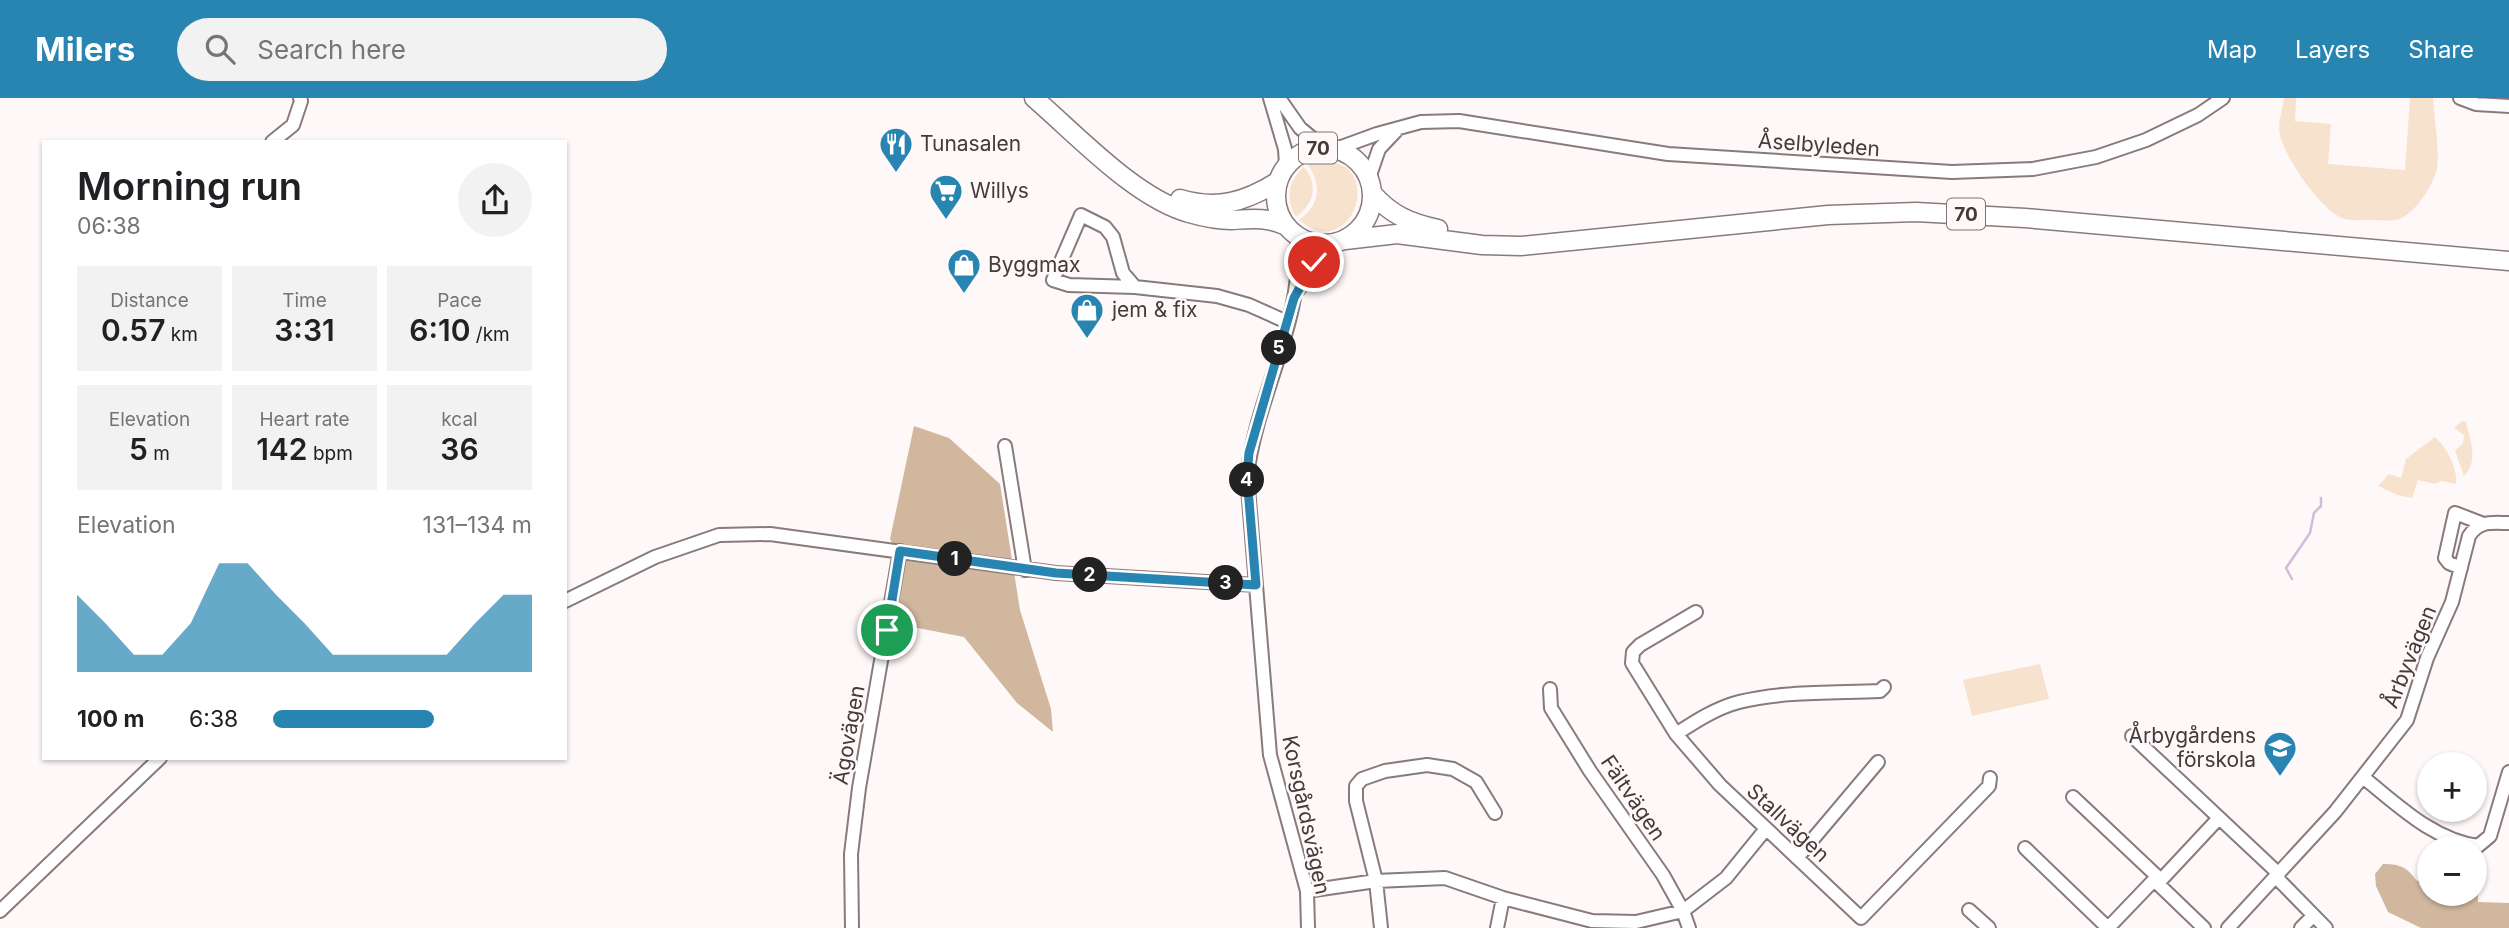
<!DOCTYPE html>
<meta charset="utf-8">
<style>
:root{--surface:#fff;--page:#f2f2f2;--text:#202124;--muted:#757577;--accent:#2885b1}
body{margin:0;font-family:Inter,sans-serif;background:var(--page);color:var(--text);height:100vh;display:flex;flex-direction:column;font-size:26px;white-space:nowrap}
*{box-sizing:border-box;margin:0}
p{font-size:23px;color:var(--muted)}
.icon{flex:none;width:38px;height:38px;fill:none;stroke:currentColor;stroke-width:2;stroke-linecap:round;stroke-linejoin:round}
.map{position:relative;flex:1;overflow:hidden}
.drawer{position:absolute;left:42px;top:42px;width:525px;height:620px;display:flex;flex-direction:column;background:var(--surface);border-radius:0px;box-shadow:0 2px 5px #0004}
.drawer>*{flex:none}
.tools{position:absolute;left:2417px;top:654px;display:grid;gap:14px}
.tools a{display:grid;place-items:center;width:70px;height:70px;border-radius:50%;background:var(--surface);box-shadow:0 2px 5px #0004;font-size:35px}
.pin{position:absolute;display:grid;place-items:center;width:60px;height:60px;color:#fff;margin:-30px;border:4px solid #fff;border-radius:50%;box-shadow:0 2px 7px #0007}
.km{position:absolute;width:35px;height:35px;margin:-18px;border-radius:50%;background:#222;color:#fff;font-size:19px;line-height:35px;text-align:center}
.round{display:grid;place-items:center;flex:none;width:74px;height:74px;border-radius:37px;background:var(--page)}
.summary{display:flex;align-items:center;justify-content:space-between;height:119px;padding:0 35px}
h1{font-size:38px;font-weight:600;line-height:52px}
.stats{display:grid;grid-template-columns:repeat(3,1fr);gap:10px;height:119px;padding:7px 35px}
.stats div{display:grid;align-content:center;border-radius:0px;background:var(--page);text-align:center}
.stats b{font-size:30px;font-weight:600}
.stats small{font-size:19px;font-weight:400}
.stats p{font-size:19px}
.chart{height:196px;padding:14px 35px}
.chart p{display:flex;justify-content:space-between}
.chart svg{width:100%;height:126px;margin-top:7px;fill:var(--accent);opacity:.7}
ul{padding:0 35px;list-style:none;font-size:23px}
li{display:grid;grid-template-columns:112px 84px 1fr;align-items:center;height:52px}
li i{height:18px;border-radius:9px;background:var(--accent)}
header{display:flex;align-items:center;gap:42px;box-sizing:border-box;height:98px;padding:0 35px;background:var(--accent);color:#fff}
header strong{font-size:33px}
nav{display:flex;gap:38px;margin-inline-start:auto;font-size:24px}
.search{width:490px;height:63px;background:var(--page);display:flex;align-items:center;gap:18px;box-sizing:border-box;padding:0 24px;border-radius:38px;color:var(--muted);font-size:26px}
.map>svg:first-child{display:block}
.green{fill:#f7e2ce}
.forest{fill:#d1b79e}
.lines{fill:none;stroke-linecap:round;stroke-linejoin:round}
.stream{stroke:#d1bcd9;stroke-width:2.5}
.minor-casing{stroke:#897a7c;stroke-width:16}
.highway-casing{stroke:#897a7c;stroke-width:21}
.minor{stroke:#fff;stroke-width:12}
.highway{stroke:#fff;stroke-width:18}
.route-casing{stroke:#fff;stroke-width:14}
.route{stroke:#2885b1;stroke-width:9}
.labels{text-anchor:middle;stroke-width:5;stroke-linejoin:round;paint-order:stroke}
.shield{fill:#fff8f8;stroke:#7b7474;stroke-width:2}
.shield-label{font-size:19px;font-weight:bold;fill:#423b3b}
.poi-label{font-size:21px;fill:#423b3b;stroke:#fff8f8;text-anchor:start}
.street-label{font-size:21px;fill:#423b3b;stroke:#fff8f8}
</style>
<header>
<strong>Milers</strong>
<div class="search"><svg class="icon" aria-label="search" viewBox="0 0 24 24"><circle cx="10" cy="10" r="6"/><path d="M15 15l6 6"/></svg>Search here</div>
<nav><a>Map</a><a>Layers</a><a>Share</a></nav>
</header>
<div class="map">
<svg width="2509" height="830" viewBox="0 0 2509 830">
<rect width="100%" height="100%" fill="#fff8f8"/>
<path class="green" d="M2284,0H2296L2295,23L2331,26L2328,66L2405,72L2410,0H2433C2434,19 2441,58 2436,74C2431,90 2414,118 2396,122C2388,123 2378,122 2369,122C2359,122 2348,124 2338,118C2317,106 2286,61 2280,37C2277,24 2283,12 2284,0Z
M1317,64C1389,56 1354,169 1299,122C1320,107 1322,88 1308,67Z
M1304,69C1319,87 1314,106 1296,119C1285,101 1288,83 1304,69Z
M2462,323L2466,324C2470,341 2479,364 2464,378L2455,353L2463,345L2464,337L2454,330Z
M2435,339C2447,350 2458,370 2456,386L2441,383L2435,386L2418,382L2412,400L2397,397L2378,388L2389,376L2401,380L2406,361Z
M2040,566L2049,601L1972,618L1963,582Z"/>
<path class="forest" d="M914,328L949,340L1000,386L1020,512L1051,611L1053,634L1017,605L964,539L897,526L903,466L890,441Z
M2383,766C2400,766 2407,769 2417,783L2423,780L2429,781V796H2474L2475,780L2477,778L2478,804L2509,805V830H2421L2388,814L2376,788L2375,776Z"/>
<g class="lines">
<path class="stream" d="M2292,481L2286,470L2310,435L2314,415L2321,408V400"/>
<defs>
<path id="minor" d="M1270,0L1285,51L1286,67
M1279,0L1300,30L1324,50
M2460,0L2476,6L2509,8
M272,44L293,27L301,3L300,0
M1336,51L1377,36L1421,24L1459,23L1668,56L1952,74L2033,71L2096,59L2146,42L2198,17L2223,0
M1369,80L1379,51L1396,33
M1297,139C1306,219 1256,298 1247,378L1270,657L1307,793L1308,830
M1135,189L1123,175L1113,139L1105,129L1081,117L1053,182L1069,187L1135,189L1217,198L1249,207L1287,224
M1299,191L1314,164L1329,146
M1005,348L1025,472
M2461,470L2449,465L2445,460L2455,415L2481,425
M565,503L655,459L719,437L770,436L1056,475L1256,487
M1696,514L1640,547L1633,554L1632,565L1676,636L1720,687L1861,820L1989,688L1990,680
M1550,591L1551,610L1590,673L1663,777L1683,813L1689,830
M1676,636C1696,623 1716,610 1739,604C1784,593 1833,595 1880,593L1884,589
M2132,638L2279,776
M2364,680C2398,707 2433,742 2478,748L2490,738L2509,674
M2073,699L2161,782L2218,721
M2025,750L2108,830
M1797,760L1878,664
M2276,779L2326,830
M1307,793L1376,783L1445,780L1503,800L1592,823L1636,824L1683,813L1726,780L1765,732
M1969,812L1989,830
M0,813L160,660
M2109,829L2154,782L2204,830
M852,830L851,756L859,690L900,453
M1381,830L1376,783L1356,703V688L1362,681L1385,673L1427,667L1453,671L1476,684L1495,715
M1497,830L1503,800
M2228,830L2335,714L2407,622L2427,560L2452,504L2469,438C2479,422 2492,425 2509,425
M2301,830L2313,818"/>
<path id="highway" d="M1034,0C1077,37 1135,100 1189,115C1203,119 1217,122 1231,122C1251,121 1266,119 1284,127
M1276 98a48 48 0 1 1 96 0a48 48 0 1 1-96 0Z
M1372,95C1391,117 1410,125 1438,131
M1180,101C1217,112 1245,104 1277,84
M1345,142L1397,136L1482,147L1521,148L1828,117L1916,114L2025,120L2509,163"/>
</defs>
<use href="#minor" class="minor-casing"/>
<use href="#highway" class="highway-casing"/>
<use href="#minor" class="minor"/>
<use href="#highway" class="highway"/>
</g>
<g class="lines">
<defs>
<path id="route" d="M887,532L900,453L1056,475L1256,487L1247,378L1249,355L1294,200L1314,164"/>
</defs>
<use href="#route" class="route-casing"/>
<use href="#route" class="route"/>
</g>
<defs>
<symbol id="restaurant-pin" viewBox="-11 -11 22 30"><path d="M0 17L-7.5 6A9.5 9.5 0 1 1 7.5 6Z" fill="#2885b1" stroke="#fff8f8"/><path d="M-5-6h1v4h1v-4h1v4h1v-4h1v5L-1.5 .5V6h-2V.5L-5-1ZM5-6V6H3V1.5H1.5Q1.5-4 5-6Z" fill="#fff"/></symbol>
<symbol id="supermarket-pin" viewBox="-11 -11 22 30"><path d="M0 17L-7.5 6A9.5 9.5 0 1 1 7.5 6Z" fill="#2885b1" stroke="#fff8f8"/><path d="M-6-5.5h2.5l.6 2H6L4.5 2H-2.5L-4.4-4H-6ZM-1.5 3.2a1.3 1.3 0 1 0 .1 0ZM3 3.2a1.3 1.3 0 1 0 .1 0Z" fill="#fff"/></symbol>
<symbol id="shop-pin" viewBox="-11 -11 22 30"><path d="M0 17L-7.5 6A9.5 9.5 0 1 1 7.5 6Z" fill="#2885b1" stroke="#fff8f8"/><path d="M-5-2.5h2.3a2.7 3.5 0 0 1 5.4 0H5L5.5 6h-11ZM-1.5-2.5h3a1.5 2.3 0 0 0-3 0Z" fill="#fff"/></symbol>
<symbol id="school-pin" viewBox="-11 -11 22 30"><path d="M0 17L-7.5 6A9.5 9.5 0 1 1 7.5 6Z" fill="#2885b1" stroke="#fff8f8"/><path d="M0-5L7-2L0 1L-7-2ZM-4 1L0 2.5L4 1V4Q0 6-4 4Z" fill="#fff"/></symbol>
</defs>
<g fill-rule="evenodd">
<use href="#restaurant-pin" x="877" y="27" width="38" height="52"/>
<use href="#supermarket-pin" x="927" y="74" width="38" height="52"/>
<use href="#shop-pin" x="945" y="148" width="38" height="52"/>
<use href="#shop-pin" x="1068" y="193" width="38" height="52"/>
<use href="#school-pin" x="2261" y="631" width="38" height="52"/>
</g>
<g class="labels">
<g class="shield">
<rect x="1299" y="34.5" width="38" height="31" rx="5"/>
<rect x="1947" y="100.5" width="38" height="31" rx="5"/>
</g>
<g class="shield-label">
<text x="1318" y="57">70</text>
<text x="1966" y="123">70</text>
</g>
<g class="poi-label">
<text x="920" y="53">Tunasalen</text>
<text x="970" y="100">Willys</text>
<text x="988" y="174">Byggmax</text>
<text x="1112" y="219">jem &amp; fix</text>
<text x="2256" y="645" text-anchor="end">Årbygårdens<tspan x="2256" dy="24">förskola</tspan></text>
</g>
<g class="street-label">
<text transform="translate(1819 47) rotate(4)" y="7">Åselbyleden</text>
<text transform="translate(2410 559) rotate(-68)" y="7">Årbyvägen</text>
<text transform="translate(849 637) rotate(-80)" y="7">Ägovägen</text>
<text transform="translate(1633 700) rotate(56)" y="7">Fältvägen</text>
<text transform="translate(1306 717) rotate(78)" y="7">Korsgårdsvägen</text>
<text transform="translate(1788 725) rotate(43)" y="7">Stallvägen</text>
</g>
</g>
</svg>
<div class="tools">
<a>+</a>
<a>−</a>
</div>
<div class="pin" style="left:887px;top:532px;background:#1e9e55"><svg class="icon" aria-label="arrive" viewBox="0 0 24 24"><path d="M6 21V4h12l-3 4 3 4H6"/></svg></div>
<div class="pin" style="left:1314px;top:164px;background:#d93025"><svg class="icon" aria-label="check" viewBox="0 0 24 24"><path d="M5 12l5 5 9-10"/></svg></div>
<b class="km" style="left:955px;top:461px">1</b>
<b class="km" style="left:1090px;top:477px">2</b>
<b class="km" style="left:1226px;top:485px">3</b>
<b class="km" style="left:1247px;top:382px">4</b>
<b class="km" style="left:1279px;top:250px">5</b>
<section class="drawer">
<div class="summary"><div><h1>Morning run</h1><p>06:38</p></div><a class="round"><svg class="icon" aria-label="share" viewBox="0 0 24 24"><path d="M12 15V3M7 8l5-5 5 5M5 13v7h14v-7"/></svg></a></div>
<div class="stats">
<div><p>Distance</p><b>0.57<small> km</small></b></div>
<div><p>Time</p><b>3:31</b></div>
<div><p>Pace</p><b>6:10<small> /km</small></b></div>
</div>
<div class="stats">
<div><p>Elevation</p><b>5<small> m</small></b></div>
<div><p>Heart rate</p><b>142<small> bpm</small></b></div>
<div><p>kcal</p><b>36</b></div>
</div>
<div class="chart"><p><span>Elevation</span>131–134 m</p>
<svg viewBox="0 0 160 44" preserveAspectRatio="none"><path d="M0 44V17L10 27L20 38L30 38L40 27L50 6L60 6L70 17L80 27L90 38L100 38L110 38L120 38L130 38L140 27L150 17L160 17V44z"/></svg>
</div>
<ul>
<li><b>100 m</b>6:38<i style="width:62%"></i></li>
</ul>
</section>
</div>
